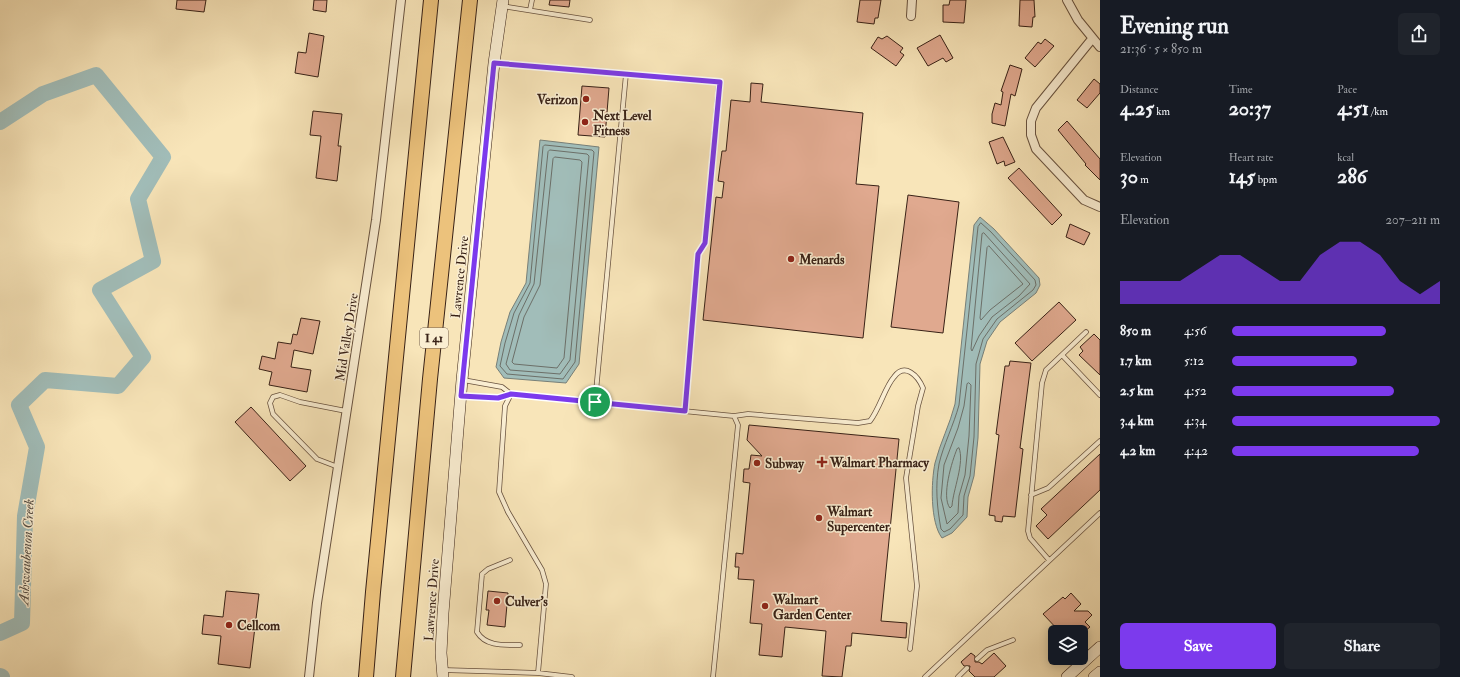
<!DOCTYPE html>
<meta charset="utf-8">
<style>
:root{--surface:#171b24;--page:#20242c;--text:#f1f3f6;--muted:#9ea1a6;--accent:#7c3aed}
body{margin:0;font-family:"IM FELL Double Pica",serif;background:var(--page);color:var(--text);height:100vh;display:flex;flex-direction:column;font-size:15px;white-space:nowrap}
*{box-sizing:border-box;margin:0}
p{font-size:13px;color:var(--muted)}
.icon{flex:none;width:22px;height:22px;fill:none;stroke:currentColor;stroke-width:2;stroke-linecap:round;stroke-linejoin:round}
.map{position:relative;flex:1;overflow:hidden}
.sheet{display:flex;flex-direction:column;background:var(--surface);width:360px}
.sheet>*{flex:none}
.tools{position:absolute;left:1048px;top:625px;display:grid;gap:8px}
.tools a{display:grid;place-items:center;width:40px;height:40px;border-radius:6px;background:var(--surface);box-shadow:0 2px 10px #0003;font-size:20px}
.pin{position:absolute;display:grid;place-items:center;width:34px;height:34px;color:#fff;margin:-17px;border:2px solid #fff;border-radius:50%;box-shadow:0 1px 4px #0007}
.round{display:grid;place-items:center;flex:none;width:42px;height:42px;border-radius:6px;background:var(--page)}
.summary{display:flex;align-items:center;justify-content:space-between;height:68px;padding:0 20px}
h1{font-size:22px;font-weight:800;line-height:30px}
.stats{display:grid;grid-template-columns:repeat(3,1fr);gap:6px;height:68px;padding:4px 20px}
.stats div{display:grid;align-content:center}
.stats b{font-size:20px;font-weight:800}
.stats small{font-size:11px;font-weight:400}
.stats p{font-size:11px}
.chart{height:112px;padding:8px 20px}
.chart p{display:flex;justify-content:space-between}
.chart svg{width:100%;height:72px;margin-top:4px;fill:var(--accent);opacity:.7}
.button{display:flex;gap:8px;margin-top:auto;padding:8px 20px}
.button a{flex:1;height:46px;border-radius:6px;background:var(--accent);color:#fff;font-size:16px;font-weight:800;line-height:46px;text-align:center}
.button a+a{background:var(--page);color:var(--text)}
ul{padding:0 20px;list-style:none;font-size:13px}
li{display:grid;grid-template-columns:64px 48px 1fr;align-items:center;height:30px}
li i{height:10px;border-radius:5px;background:var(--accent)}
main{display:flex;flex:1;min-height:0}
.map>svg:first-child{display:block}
.water{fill:#a1bdb9;stroke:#777f78}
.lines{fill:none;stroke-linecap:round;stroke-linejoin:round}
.shore{stroke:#6c6f68;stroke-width:1}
.river{stroke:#a1bdb9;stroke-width:16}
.building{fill:#e0a98f;stroke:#382116}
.service-casing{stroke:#68523f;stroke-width:5.5}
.minor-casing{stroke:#68523f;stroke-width:10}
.secondary-casing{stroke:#382116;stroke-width:12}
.motorway-casing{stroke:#382116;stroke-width:16}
.service{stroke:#faeed2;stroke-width:4}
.minor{stroke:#faeed2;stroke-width:8}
.secondary{stroke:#faeed2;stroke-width:11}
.motorway{stroke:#ecc27c;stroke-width:14}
.route-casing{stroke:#fff;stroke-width:8}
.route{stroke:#7c3aed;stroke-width:5}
.poi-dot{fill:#8f2418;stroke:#faeed2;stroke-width:1.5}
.labels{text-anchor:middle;stroke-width:3;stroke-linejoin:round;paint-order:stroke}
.shield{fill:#faeed2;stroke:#725e4e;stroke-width:1}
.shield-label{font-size:12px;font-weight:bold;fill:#382116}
.poi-label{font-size:13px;font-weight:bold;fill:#382116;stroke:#faeed2;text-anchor:start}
.street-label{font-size:13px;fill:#382116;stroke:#faeed2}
.water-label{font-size:14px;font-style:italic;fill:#585047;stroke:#faeed2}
</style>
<main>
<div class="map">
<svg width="1100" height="677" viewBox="0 0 1100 677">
<rect width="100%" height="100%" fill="#f8e5b9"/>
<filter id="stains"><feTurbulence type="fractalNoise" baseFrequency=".005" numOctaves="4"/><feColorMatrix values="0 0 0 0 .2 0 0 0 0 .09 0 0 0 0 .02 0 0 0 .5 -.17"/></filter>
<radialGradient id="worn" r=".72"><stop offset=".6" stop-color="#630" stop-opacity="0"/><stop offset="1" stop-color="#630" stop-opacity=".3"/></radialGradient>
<path class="water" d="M540,140L599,147L579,364L566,383L504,378L496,367L501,342L510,312L526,283Z
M980,217L994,229L1039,278L1040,285L1036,293L1000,322L987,341L980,364L978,438L974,476L968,497L967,517L952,533L942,538C930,522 931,482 935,463C940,443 950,424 955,404L974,225Z"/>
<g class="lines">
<path class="shore" d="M545,145L592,150L594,152L575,362L563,379L507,374L500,366L505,343L514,313L530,283L543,147Z
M550,150L587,154L589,156L570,360L560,374L510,370L506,364L519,315L534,284L548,152Z
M555,157L580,160L582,162L564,358L557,368L514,364L512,362L524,317L540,285L553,159Z
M981,223L991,232L1035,280L1036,285L1033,290L997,319L983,339L976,364L974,437L970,476L964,496L963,515L950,529L944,532L941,529C937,508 935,486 939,464C943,446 954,424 959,405L978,227Z
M984,233L1030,284L1019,296L992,317L979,336L972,351L971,349L982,234Z
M989,246L1023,284L990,310L981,320L980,318L987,248Z
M969,383L971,385L969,436L965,475L959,496L958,513L947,524L941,498L944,465L958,428L964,406L967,384Z
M959,448C965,462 953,490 952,506L950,508C941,497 952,461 957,449Z"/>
<path class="river" d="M0,122L43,94L96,75L163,157L138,199L153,261L100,290L143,357L118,386L45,380L19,405L37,447L25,516L22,623L0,633
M0,676L2,677"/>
</g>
<path class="building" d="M177,0H206L204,12L176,9Z
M314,0H327L326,12L313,10Z
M550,0H570L569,7L549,5Z
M860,0H881L878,18H875L874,24L857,22Z
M950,0H966L964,23L943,22V5H949Z
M1020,0H1034L1035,17H1033L1032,27L1019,26Z
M309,33L324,36L318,77L295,73L298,52L306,53Z
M940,35L953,58L946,62L943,58L928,66L917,48Z
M887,36L903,48L900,52L904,55L896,66L871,48L878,37L882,39Z
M1045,39L1054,46L1035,67L1025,58L1038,42L1041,44Z
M1010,65L1022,69L1015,96L1011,94L1005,126L992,123V114L995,103L1001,105L1003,92L1001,91Z
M1094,79L1100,84V93L1087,108L1077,100Z
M751,83L763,84L761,102L863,113L856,184L879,186L863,338L703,320L716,197L722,198L724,182L718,181L722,151H726L731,100L750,102Z
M582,86L609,88L605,137L578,135Z
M313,111L342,114L338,146H341L337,181L316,178L321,136L310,135Z
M1067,121L1100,159V180L1085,165L1086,164L1058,130Z
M1003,137L1015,162L1005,166L1004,161L997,164L989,142Z
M1019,168L1062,215L1052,225L1008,178Z
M908,195L959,202L943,333L891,327Z
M1070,224L1090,233L1084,245L1066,237Z
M1059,302L1076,320L1032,361L1015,343Z
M301,318L320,321L313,354L294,350L291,367L311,370L307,392L269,385L272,372L259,369L262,356L275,359L278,342L291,344L293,334L297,335Z
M1094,334L1100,340V375L1079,355L1083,351L1080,347Z
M1010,361L1031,363L1020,448L1023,449L1015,517L1003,516L1002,522L995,521V516L989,515L999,435L996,434L1005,366H1009Z
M251,407L306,466L290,481L235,422Z
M749,425L899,439L881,621L907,623L906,638L852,633L851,646H846L842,677L822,676L826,631L785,627L782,657L759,655L762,624L750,623L754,580L738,579L739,567H735L736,553L743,554L750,483L743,482L744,469H749L751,455L762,456L747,440Z
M1100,454V490L1048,539L1036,526L1047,515L1041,509Z
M226,591L259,594L250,668L218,664L221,636L202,634L204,615L223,617Z
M488,591L508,593L505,627L487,625L489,610H486Z
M1071,593L1081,604L1074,611H1088L1092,615L1085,622L1090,627L1084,632H1060L1043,614L1063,597L1065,599Z
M971,653L975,656V662H979L982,664L994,653L1006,666L994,677H975L969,671L970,666H964L961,662Z"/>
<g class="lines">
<defs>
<path id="service" d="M502,6L590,20
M530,10L532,0
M495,63L719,82L705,243L698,254L685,411
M1062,355L1100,395
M463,380L502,387L511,394
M511,394L505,406L499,492L508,512L542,570L546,584L538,673
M462,396L498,398L511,394L734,416L738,425L713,677
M595,402L626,74
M734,416L748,414L858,423L870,421C880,408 885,387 894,377C905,362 918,376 923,388L918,406L906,478L917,586L910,649
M338,467L317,459L273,414L270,403L273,397L280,395L300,402L346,411
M1031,495L1048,488L1100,441
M510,560L488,569L482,574L477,632C486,647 505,645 520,645
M1049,560L1030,538L1028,531L1042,383L1046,370L1086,332
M977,659L987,650L1013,640
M443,670L538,673L572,677
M925,677L1100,513
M958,677L967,668"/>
<path id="minor" d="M1067,0L1078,20L1100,47
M911,16L912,0
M1092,39L1036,108L1031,121V135L1036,149L1084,200L1100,207
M309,677L317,603L376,220L401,0"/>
<path id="secondary" d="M443,677L441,653L443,613L462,380L494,63L503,0
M1067,677L1100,647
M1094,677L1100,672"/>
<path id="motorway" d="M366,677L373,592L431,0
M403,677L430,379L470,0"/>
</defs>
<use href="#service" class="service-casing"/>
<use href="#minor" class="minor-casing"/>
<use href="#secondary" class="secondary-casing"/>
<use href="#motorway" class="motorway-casing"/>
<use href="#service" class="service"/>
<use href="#minor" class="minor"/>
<use href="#secondary" class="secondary"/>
<use href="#motorway" class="motorway"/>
</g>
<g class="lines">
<defs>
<path id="route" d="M494,63L720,82L705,243L698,254L685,411L511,394L498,398L461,396Z"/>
</defs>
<use href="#route" class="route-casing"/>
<use href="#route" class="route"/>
</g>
<g class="poi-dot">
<circle cx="586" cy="99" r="4"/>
<circle cx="585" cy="122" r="4"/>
<circle cx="791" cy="259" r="4"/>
<path d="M820 456h4v4h4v4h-4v4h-4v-4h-4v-4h4z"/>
<circle cx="757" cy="463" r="4"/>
<circle cx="819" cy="518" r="4"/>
<circle cx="497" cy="601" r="4"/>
<circle cx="765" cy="606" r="4"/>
<circle cx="229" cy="625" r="4"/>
</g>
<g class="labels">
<rect class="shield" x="420" y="328" width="28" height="20" rx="3"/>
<g class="shield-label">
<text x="434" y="342">I 41</text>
</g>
<g class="poi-label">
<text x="578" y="104" text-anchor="end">Verizon</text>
<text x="593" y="120">Next Level<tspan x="593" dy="15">Fitness</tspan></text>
<text x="799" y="264">Menards</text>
<text x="830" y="467">Walmart Pharmacy</text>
<text x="765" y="468">Subway</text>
<text x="827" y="516">Walmart<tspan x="827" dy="15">Supercenter</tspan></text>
<text x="773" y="604">Walmart<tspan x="773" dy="15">Garden Center</tspan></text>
<text x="505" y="606">Culver's</text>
<text x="237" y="630">Cellcom</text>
</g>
<g class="street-label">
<text transform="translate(459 277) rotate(-84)" y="5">Lawrence Drive</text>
<text transform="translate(346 337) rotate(-81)" y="5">Mid Valley Drive</text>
<text transform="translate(431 600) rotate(-86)" y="5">Lawrence Drive</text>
</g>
<g class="water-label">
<text transform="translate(26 552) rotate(-87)" y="5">Ashwaubenon Creek</text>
</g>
</g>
<rect width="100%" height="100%" filter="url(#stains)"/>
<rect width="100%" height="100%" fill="url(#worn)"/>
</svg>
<div class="tools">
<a><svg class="icon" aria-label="layers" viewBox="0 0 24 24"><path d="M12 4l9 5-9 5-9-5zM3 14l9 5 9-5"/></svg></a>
</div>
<div class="pin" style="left:595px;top:402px;background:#1e9e55"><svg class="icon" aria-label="arrive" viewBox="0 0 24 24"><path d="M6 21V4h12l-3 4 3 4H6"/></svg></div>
</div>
<section class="sheet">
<div class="summary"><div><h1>Evening run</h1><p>21:36 · 5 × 850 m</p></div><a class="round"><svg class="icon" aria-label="share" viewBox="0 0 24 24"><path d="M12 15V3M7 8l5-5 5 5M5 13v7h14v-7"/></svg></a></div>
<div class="stats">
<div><p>Distance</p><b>4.25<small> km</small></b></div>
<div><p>Time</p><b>20:37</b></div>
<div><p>Pace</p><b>4:51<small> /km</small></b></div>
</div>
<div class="stats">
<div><p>Elevation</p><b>30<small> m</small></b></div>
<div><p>Heart rate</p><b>145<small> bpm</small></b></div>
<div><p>kcal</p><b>286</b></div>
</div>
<div class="chart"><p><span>Elevation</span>207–211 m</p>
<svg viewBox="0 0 160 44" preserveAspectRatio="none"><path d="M0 44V30L10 30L20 30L30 30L40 22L50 14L60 14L70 22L80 30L90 30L100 14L110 6L120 6L130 14L140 30L150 38L160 30V44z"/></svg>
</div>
<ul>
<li><b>850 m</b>4:56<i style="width:74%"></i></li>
<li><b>1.7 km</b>5:12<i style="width:60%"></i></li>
<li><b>2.5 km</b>4:52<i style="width:78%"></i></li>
<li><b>3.4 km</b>4:34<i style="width:100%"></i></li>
<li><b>4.2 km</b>4:42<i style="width:90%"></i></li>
</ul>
<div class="button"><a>Save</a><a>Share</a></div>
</section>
</main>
